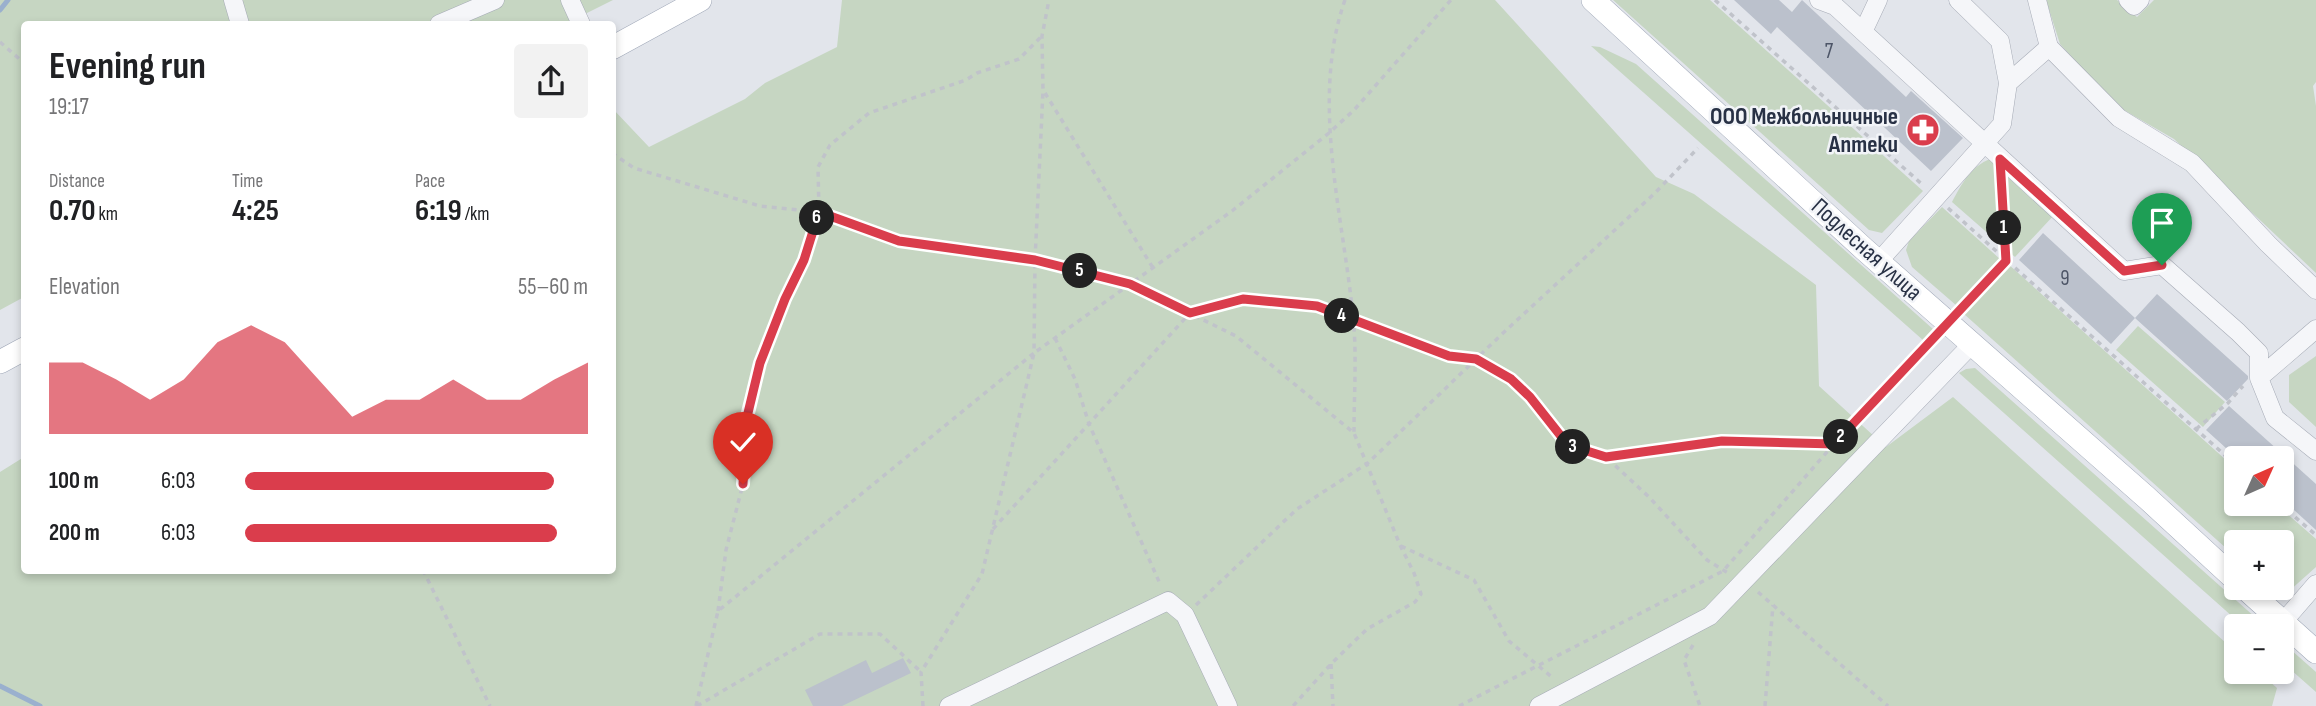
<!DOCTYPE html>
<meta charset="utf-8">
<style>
:root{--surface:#fff;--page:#f2f2f2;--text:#202124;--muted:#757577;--accent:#da3d4c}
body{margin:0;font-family:"Sofia Sans Condensed",sans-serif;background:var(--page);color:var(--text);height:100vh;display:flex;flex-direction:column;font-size:26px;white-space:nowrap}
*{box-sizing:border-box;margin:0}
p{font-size:23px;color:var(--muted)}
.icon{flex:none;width:38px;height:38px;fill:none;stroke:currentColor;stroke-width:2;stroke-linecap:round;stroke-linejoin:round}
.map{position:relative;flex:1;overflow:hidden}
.side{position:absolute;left:21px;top:21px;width:595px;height:553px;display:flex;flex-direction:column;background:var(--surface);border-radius:7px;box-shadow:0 4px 10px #0003}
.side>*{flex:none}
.needle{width:46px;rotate:45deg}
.controls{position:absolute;left:2224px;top:446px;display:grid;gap:14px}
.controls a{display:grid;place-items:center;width:70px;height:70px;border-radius:7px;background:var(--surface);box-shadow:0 4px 10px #0003;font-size:35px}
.pin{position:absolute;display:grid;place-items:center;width:60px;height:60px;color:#fff;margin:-72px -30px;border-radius:50% 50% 50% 0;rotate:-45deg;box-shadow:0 0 7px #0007}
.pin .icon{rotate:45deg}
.km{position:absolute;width:35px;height:35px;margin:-18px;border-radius:50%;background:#222;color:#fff;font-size:19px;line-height:35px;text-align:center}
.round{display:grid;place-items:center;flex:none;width:74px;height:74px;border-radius:7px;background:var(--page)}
.overview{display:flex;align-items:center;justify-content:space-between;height:119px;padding:0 28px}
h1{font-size:38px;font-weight:700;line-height:52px}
.figures{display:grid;grid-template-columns:repeat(3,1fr);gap:10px;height:119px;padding:7px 28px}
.figures div{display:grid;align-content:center}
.figures b{font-size:30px;font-weight:700}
.figures small{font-size:19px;font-weight:400}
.figures p{font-size:19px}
.chart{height:196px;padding:14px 28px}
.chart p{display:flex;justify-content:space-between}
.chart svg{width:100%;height:126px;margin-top:7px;fill:var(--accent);opacity:.7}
ul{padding:0 28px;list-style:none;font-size:23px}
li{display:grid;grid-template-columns:112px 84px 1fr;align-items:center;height:52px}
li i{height:18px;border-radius:9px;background:var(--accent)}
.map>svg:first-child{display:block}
.green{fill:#c6d6c2}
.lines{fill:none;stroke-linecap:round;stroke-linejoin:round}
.stream{stroke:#9ab0ce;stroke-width:5}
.building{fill:#bbc1cc}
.minor-casing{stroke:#a6abb6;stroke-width:19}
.major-casing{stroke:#a0a8b8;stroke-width:24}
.path{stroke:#c0c3ca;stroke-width:3.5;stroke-dasharray:5 5;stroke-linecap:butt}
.minor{stroke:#f5f6f9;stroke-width:18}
.major{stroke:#fff;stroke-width:23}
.route-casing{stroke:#fff;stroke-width:14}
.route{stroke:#da3d4c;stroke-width:9}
.labels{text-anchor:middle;stroke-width:5;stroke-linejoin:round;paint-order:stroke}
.number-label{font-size:21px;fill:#4d5567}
.poi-label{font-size:24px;font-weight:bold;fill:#283145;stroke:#f2f4f8;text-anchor:end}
.street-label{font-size:24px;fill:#283145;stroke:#f2f4f8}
</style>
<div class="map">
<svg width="2316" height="706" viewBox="0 0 2316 706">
<rect width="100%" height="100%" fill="#e2e5eb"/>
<path class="green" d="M0,0H613L565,24H24V297L0,310Z
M842,0H1495L1656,177L1694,194L1816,285L1819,386L1886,447L1953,397L2236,652V672H2259L2277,688L2272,706H0V472L24,457V570H612L613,109L649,147L745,99L765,83L837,47Z
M1613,0H1710L1923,191L1882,233L1869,230Z
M2046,0H2117L2137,17L2154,0H2316V82L2313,86L2316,106V273L2174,139L2115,105L2060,44Z
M1591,46L1600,47L1636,64L1934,330L1924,341Z
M1995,158L2055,214L2015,257L1952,202C1961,185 1973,162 1995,158Z
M1942,207L2000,259L1957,306L1912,267L1906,250L1909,241Z
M2007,263L2236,469V504H2276L2316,539V567L2288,592L2278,588H2282V542H2236V557L1964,314Z
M2138,326L2225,402L2203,427L2116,350Z
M2316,356V427L2289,402V375Z
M1975,368L2265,626H2243L1959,373L1966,369Z
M2282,642L2316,672V692L2282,662Z"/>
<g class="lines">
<path class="stream" d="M0,10L8,0
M0,686L40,706"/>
</g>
<path class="building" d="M1734,0H1779L1792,12L1802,0L1906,97L1911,91L1963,138L1931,171L1777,27L1771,34Z
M2043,233L2135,318L2111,344L2019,260Z
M2157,294L2248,376V379L2227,401L2135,318Z
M2229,406L2316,484V530L2282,499V458H2237L2206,430Z
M903,658L911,673L842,706H813L805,690L866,660L872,673Z"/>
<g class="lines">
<defs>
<path id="minor" d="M233,0L240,24
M570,0L581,24
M1819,0L1835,6L2124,271L2162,265L2238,332L2259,353V378L2275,418L2316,451
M2128,0L2134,6L2140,0
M439,24L495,0
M1863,32L1878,0
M2049,47L2119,118L2192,163L2268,244L2316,290
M2008,83L2049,47L2037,0
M1879,261L2002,124L2008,83L2000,41L1958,0
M2259,378L2316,329
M2283,622L2316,584
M949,706L1168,601L1185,615L1228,706
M1539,706L1710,616L1973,343"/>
<path id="major" d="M1593,0L1864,249L2147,498L2236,580
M612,48L700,0
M0,362L24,349
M2245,588L2316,652"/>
</defs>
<use href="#minor" class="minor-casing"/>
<use href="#major" class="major-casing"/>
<path class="path" d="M1345,0C1310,99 1343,215 1353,316C1357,354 1354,395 1354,433
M1715,0L1924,186
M0,42L24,63
M1045,93L1153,268
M612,153L634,168L760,206L819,212L899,241L1035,260L1130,284L1236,336L1354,433L1400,545L1414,573L1421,594L1415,602L1367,629L1331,664L1293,706
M1948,208L2236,465
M1960,310L2006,261L2002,181
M1055,338L1075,379L1089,424L1161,586
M2196,429L2228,403L2243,386
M1606,457L1722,441L1834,444
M2280,504L2316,535
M993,529L1190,313L1243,299L1317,306L1449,356L1476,359L1511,379L1530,397L1568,445L1606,457L1649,497L1707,560L1728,573
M1401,546L1474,580L1509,641L1554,679
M423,570L490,706
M1758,592L1888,706
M1196,605L1297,509L1368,463L1502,334L1655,193L1698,148
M718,611L726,550L743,484L747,417L760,363L769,338L804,260L819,212L818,167L830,145L869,113L966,80L977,73L1019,59L1042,36
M1693,645L1684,660L1700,706
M1331,664L1333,706
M696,706L718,611L1034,353L1035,260L1043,91L1042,36L1049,0
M697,706L820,634H880L920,671
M923,706L921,672L982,574L1034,353L1232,211L1329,133L1354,110L1451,0
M1459,706L1723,571L1834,444L1936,335
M1765,706L1773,605"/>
<use href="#minor" class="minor"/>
<use href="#major" class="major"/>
</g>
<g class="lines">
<defs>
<path id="route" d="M743,484L747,417L760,363L785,299L804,260L819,212L899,241L1035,260L1130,284L1190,313L1243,299L1317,306L1449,356L1476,359L1511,379L1530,397L1568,445L1606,457L1722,441L1834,444L2006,261L2000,159L2124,271L2162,265"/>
</defs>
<use href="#route" class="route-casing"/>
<use href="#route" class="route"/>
</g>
<defs>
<symbol id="pharmacy-disc" viewBox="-11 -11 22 22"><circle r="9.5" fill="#da3d4c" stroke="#f2f4f8"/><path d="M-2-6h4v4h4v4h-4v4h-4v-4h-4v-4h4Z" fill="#fff"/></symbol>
</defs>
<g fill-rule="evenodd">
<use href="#pharmacy-disc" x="1904" y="111" width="38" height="38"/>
</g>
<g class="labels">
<g class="number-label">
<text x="1829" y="58">7</text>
<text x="2065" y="285">9</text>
</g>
<g class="poi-label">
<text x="1898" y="124">ООО Межбольничные<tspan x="1898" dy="28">Аптеки</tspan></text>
</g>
<g class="street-label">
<text transform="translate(1867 249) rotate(42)" y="8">Подлесная улица</text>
</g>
</g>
</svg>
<div class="controls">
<a><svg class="needle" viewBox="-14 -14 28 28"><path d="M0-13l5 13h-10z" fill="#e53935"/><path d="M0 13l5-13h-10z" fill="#757577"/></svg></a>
<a>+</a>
<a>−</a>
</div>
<div class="pin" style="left:2162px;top:265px;background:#1e9e55"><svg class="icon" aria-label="arrive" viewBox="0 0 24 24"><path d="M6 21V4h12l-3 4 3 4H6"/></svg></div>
<div class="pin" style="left:743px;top:484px;background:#d93025"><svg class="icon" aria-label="check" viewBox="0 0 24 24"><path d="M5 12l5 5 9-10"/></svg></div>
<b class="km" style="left:2004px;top:228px">1</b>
<b class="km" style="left:1841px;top:437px">2</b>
<b class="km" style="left:1573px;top:447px">3</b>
<b class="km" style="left:1342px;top:316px">4</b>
<b class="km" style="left:1080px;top:271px">5</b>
<b class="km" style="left:817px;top:218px">6</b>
<section class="side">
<div class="overview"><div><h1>Evening run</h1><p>19:17</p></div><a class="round"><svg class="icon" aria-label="share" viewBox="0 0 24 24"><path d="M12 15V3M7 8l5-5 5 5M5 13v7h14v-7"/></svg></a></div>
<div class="figures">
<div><p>Distance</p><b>0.70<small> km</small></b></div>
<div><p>Time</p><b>4:25</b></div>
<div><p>Pace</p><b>6:19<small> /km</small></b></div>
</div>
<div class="chart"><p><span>Elevation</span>55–60 m</p>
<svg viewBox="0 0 160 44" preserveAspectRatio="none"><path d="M0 44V19L10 19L20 25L30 32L40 25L50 12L60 6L70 12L80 25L90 38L100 32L110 32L120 25L130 32L140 32L150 25L160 19V44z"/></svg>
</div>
<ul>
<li><b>100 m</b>6:03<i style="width:90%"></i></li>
<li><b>200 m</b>6:03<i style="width:91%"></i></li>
</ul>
</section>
</div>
